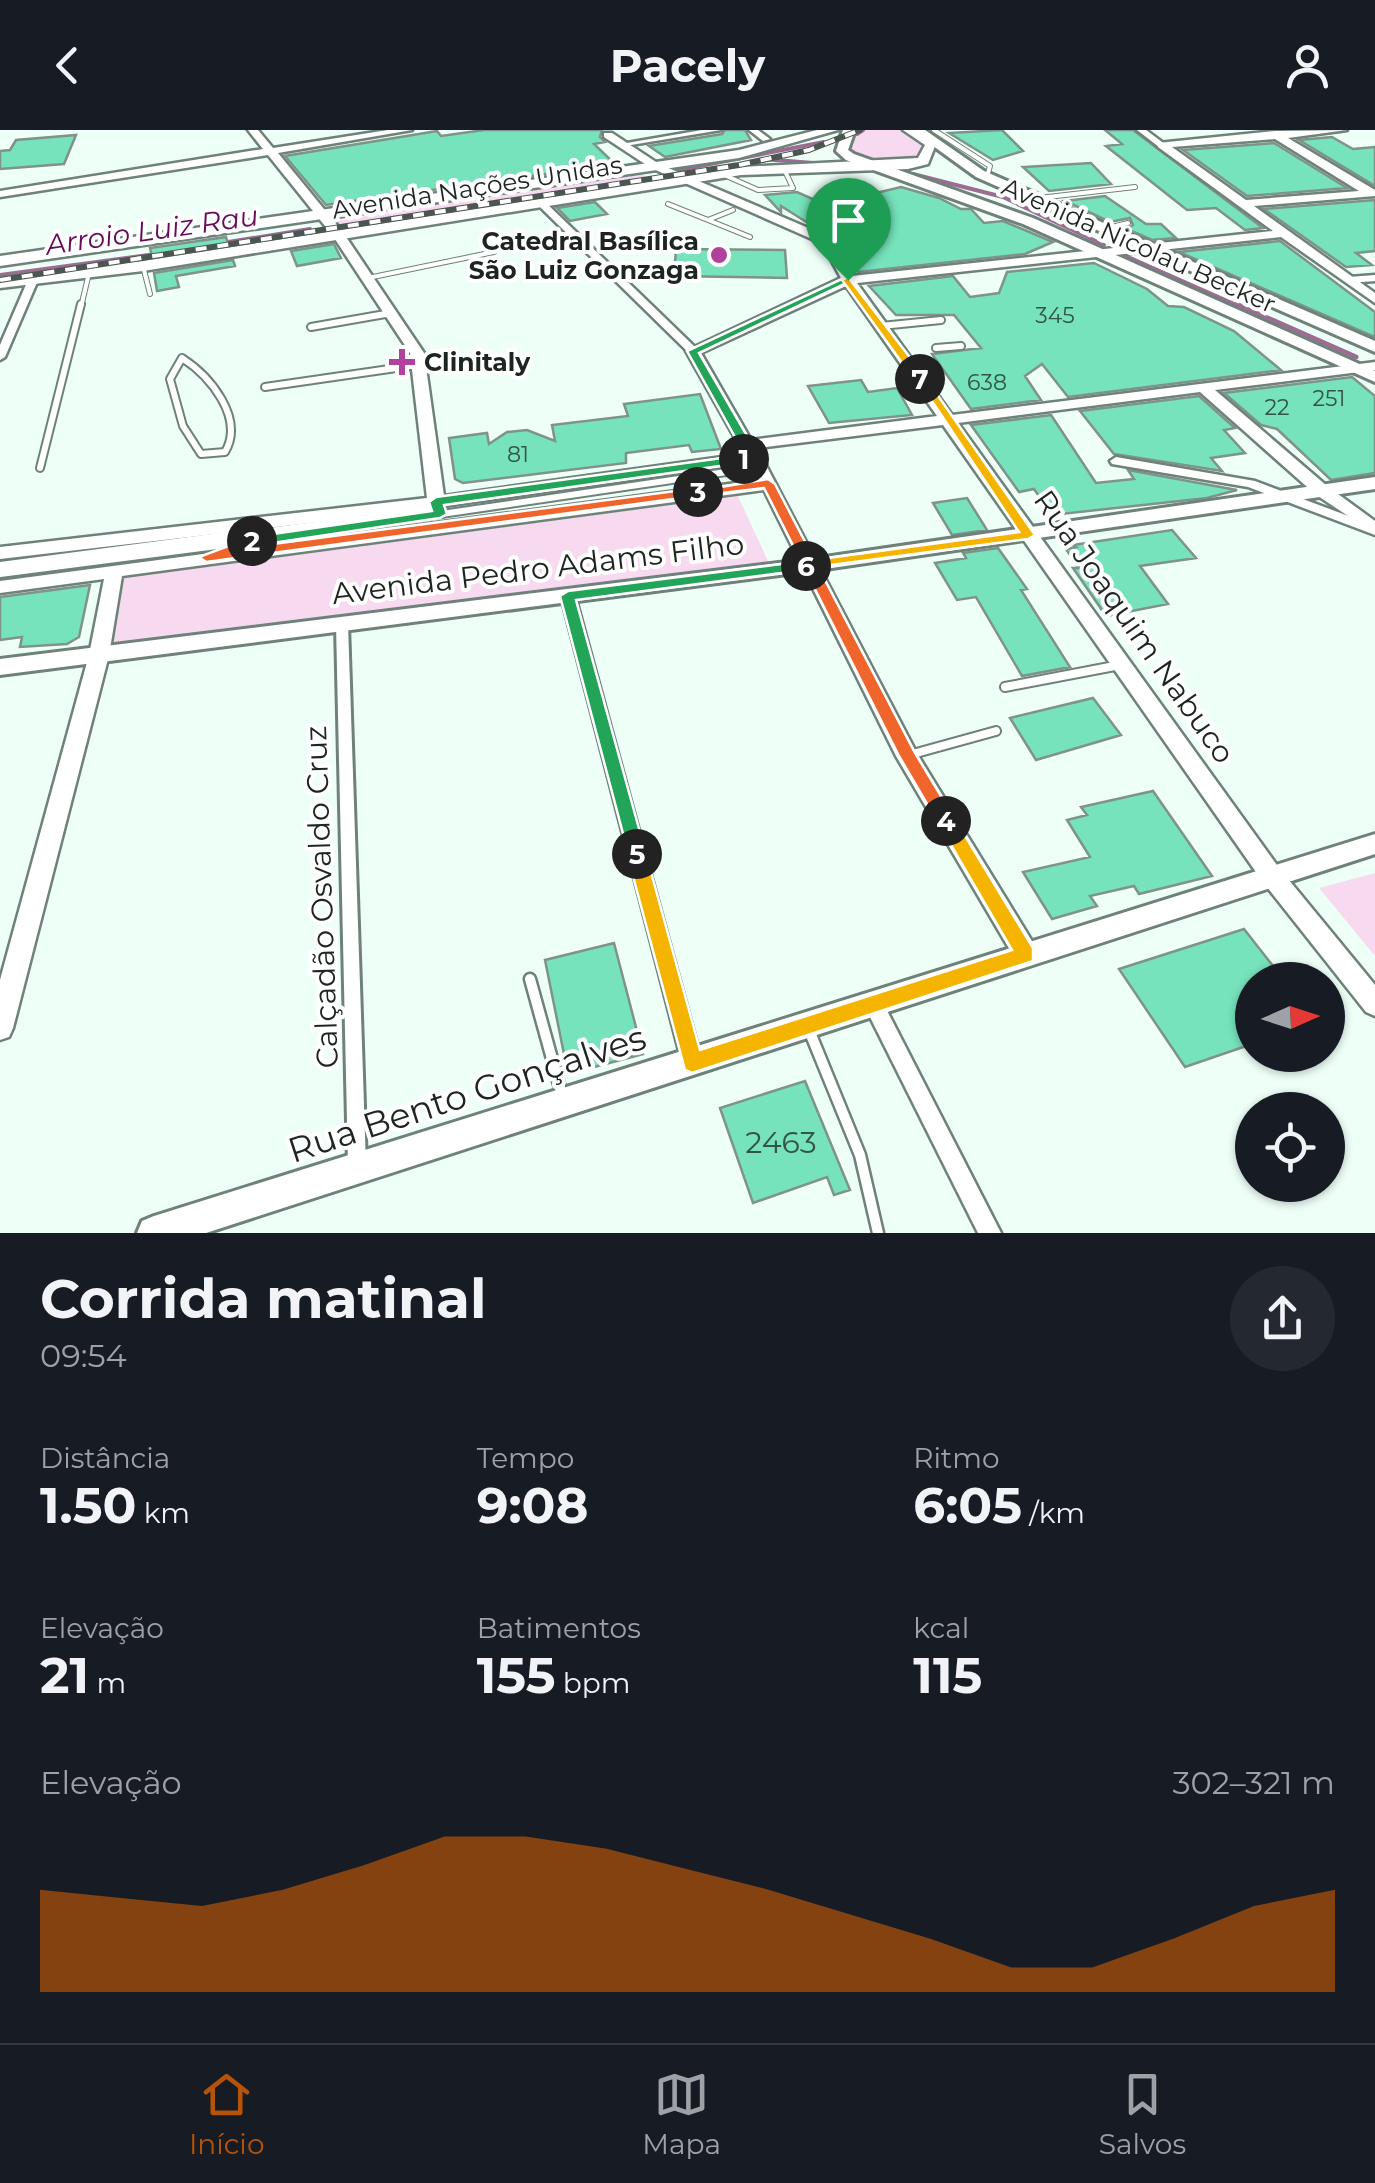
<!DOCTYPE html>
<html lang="pt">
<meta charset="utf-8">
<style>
:root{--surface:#171b24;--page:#242831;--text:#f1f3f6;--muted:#9ea1a6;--line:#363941;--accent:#b45309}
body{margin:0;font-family:Montserrat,sans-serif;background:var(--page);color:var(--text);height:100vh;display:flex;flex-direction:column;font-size:38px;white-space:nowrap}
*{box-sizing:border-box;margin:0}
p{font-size:32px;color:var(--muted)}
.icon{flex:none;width:55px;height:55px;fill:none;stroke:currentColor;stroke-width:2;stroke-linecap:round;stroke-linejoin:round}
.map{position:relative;height:1103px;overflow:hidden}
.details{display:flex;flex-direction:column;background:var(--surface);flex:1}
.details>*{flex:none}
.needle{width:65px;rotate:87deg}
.buttons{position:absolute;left:1235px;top:832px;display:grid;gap:20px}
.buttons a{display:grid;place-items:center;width:110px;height:110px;border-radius:50%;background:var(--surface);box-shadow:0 2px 8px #0004;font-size:50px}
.pin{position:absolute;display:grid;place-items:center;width:85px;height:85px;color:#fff;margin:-102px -42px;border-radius:50% 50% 50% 0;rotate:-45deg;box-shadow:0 0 10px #0007}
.pin .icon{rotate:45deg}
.km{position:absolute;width:50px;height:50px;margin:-25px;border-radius:50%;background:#222;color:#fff;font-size:28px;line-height:50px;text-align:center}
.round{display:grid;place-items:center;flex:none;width:105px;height:105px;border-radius:52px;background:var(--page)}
.summary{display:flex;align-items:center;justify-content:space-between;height:170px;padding:0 40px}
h1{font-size:55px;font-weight:700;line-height:75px}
.stats{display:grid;grid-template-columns:repeat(3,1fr);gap:15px;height:170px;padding:10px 40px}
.stats div{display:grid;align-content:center}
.stats b{font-size:50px;font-weight:700}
.stats small{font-size:28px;font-weight:400}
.stats p{font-size:28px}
.chart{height:280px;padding:20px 40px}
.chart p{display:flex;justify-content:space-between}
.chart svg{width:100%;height:180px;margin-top:10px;fill:var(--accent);opacity:.7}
header{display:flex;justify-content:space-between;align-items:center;height:130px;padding:0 40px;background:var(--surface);font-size:45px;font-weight:700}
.tab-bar{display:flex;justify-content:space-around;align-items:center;height:140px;border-top:2px solid var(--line);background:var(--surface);font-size:28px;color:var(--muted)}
.tab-bar a{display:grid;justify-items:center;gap:5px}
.tab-bar .current{color:var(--accent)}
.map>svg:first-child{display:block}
.green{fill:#f7daef}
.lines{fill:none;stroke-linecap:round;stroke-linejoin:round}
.stream-far1{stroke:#9d6c93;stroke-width:4}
.stream{stroke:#9d6c93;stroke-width:5}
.building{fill:#76e3bc;stroke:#7f938a;stroke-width:2.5}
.service-far3-casing{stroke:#6e8279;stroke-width:6}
.service-far2-casing{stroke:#6e8279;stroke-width:10}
.service-far1-casing{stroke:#6e8279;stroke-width:12}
.service-casing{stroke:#6e8279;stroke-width:15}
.pedestrian-casing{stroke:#6e8279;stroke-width:6}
.minor-casing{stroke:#6e8279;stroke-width:5}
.tertiary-casing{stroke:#6e8279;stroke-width:5}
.secondary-casing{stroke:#6e8279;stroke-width:6}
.primary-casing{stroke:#6e8279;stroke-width:5}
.service-far3{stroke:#fff;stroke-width:4}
.service-far2{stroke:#fff;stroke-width:6}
.service-far1{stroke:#fff;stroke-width:8}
.service{stroke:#fff;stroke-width:10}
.pedestrian{fill:#fff;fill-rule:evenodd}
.minor{fill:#fff;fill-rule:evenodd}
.tertiary{fill:#fff;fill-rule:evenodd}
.secondary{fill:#fff;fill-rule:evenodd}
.primary{fill:#fff;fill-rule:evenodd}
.rail-casing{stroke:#4c5651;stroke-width:6}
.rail{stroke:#fff;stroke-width:4;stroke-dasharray:11;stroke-linecap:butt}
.split-1{fill:#22a559;stroke:#fff;stroke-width:2.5}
.split-2{fill:#22a559;stroke:#fff;stroke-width:2.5}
.split-3{fill:#f0652b;stroke:#fff;stroke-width:2.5}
.split-4{fill:#f0652b;stroke:#fff;stroke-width:2.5}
.split-5{fill:#f5b400;stroke:#fff;stroke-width:2.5}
.split-6{fill:#22a559;stroke:#fff;stroke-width:2.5}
.split-7{fill:#f5b400;stroke:#fff;stroke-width:2.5}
.split-8{fill:#f5b400;stroke:#fff;stroke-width:2.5}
.poi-dot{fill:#b1419d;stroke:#fff;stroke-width:4}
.labels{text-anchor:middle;stroke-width:8;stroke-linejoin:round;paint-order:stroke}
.far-number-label{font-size:22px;fill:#335448}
.far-street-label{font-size:25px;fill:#1d2521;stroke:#fff}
.far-poi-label{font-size:25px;font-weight:bold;fill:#1d2521;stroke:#fff;text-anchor:end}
.far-water-label{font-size:28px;font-style:italic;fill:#650b58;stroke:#fff}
.street-label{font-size:30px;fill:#1d2521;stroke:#fff}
.near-number-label{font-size:30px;fill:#335448}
.near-street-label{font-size:35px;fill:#1d2521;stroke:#fff}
</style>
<header><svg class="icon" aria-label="back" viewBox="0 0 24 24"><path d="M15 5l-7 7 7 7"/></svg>Pacely<svg class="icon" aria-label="person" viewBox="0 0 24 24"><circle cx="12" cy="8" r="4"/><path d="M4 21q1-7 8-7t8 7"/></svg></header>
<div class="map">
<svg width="1375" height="1103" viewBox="0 0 1375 1103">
<rect width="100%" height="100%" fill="#eefff8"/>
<path class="green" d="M863,0H909L932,14L923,31L880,38L842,21L846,7Z
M635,41L656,52L337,101L330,92Z
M736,362L769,433L107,519L121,448L180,434Z
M1375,743V826L1319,758Z"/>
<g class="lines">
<path class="stream-far1" d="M857,4L863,0
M763,29L826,34
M674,41L824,12
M913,44L1003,67L1104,115
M222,113L310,99
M1128,127L1241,177
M0,145L156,124"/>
<path class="stream" d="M1236,174L1356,227"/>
</g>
<path class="building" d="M484,0H602L600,7L605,12L594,14L615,34L326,75L285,26L437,1L441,6Z
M725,0H745L751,10L665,27L649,16L722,4Z
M1002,0L1023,21L993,30L949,3Z
M1105,0H1133L1263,98L1245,100L1216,78L1187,80L1106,16L1122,14Z
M76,5L64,34L0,39V21L10,20L16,10Z
M1332,7L1353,19L1375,17V56L1299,10Z
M1274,13L1347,58L1247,66L1183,20Z
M1091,33L1111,54L1049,61L1023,37Z
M901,57L939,68L961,79H971L984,93L1003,91L1053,112L1025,124L858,142L842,121H852L781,76V82L765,65L797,62L826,75Z
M1105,66L1146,94H1161L1176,108L1152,110L1127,99L1133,95L1130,88L1110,92L1065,71Z
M1375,70V121L1356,123L1372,135L1346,137L1264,79Z
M595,72L607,84L570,91L557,78Z
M226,107L228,114L152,126L150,118Z
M1280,111L1375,182V207L1179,122Z
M334,114L341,128L297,136L291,121Z
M676,119L785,120L787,148L674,146Z
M233,130L235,136L176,146L179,157L157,161L154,143Z
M1094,133L1147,159L1168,176L1184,177L1234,201L1281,240L1068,267L1042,234L1025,246L1041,270L971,279L932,224L981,218L954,185H896L869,156L953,146L970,167L999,163L1007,142Z
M1352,247L1375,266V343L1331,350L1277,299L1261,295L1224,263Z
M861,250L868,262L897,258L912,285L829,293L808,256Z
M700,264L721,319L692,322L689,315L626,323V333L463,353L455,349L449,308L487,303L489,314L507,302L527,300L555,311L552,295L628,286L624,274Z
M1199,266L1235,298L1224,300L1245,323L1211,328L1222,341L1114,324L1080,281Z
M1051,285L1096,353L1134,349L1128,340L1237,360L1207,368L1052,385L1034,359L1019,362L971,295Z
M967,368L987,400L952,405L933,373Z
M1172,400L1196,428L1140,436L1168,474L1106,486L1073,438H1079L1066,419L1076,417L1073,415Z
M998,418L1027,459L1021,460L1070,537L1022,546L976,467L957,470L935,433L966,428L963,423Z
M90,455L79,507L67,514L20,517L22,507L0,510V467Z
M1093,568L1121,605L1036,630L1010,588Z
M1153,661L1212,746L1139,764L1134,756L1090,766L1097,776L1052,789L1023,742L1090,727L1067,690L1087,685L1081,677Z
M1244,799L1284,850H1252V914L1185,937L1119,839Z
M614,813L643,924L568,944L545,830Z
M805,951L850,1060L834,1065L827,1047L753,1073L720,978Z"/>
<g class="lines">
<defs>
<path id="service-far3" d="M934,0L990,36L987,47
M722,44L758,60L793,58L784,39
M1039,68L1135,57
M668,74L708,90
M733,80L708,90L750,107
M1104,99L1128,93
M143,136L150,164
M368,148L494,122
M81,177L89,143"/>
<path id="service-far2" d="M881,196L941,190
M311,197L391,183
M936,218L961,216
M182,228C210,246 245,288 225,322L201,324L183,296L170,249Z
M265,257L417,235
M40,338L81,174
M224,407L437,379
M286,407L760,337"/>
<path id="service-far1" d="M0,436L243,404
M0,443L303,404
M1005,557L1120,535
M909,625L996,601"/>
<path id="service" d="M530,849L562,965
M809,900L860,1025L878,1103"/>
<path id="pedestrian" d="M342,490L348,494L366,1036L363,1042L357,1045L351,1042L348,1036L336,494Z"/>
<path id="minor" d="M702,0H721L625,16L621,14Z
M749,0H758L770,9L763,11Z
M1137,0H1146L1166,15L1159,17Z
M537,70H543L697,219V223H689L537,74Z
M1375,145V151L1349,153L1344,150L1349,147Z
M33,147L38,150L5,227L0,230V215L28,150Z
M1116,327L1255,351L1375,396V405L1248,357L1112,334L1110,331Z
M568,461L575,466L702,932L699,939L692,942L685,939L682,932L561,466Z
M874,866L881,869L1001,1103H978L864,875L867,869Z"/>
<path id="tertiary" d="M248,0H258L273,18L388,0H412L278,23L342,101L424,223L444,366L744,324L686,221L841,148L828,124L812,109L651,38L604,7V3H612L659,34L820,103L837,119L852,146L1273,101L1158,17V13L1275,1L1347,0L1288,8L1375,60V66L1254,76L1375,163V173L1281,107L857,153L952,285L1375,232V240L1215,260L1327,356L1375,391V404L1315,364L1200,262L958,293L1279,738L1375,855V886L1366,882L1263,752L943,295L757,318L916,622L1035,816L1038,824L1035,832L1026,835L1017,832L896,626L764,360L122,446L109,525L13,898L9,907L0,910V850L89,525L104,449L0,463V451L759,350L749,333L388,384L0,429V417L427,368L410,223L333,106L268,25L0,67V61L263,19ZM1275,9L1359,61L1246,70L1172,17ZM846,156L937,286L751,310L701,223Z"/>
<path id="secondary" d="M843,0H855L848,20L854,24L1033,88L1375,241V252L1023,94L846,30L836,21Z
M911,0H925L984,41L1375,211V222L976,47Z
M1375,347V359L811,441L0,545V529L811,429Z
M1375,704V724L206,1103H137L142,1091L154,1086Z"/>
<path id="primary" d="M817,0H838L739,28L0,136V126L739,20Z
M903,0H918L937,11L928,34L908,39L741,45L143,141L0,158V148L143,131L741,37L918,28L925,15Z"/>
</defs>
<use href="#service-far3" class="service-far3-casing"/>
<use href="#service-far2" class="service-far2-casing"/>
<use href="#service-far1" class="service-far1-casing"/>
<use href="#service" class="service-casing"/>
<use href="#pedestrian" class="pedestrian-casing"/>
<use href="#minor" class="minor-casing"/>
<use href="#tertiary" class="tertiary-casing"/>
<use href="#secondary" class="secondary-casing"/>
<use href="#primary" class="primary-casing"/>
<use href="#service-far3" class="service-far3"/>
<use href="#service-far2" class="service-far2"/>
<use href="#service-far1" class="service-far1"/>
<use href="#service" class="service"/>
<use href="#pedestrian" class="pedestrian"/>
<use href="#minor" class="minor"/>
<use href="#tertiary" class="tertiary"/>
<use href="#secondary" class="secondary"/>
<use href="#primary" class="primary"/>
<defs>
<path id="rail" d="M0,150L739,35L809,20L860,0"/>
</defs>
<use href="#rail" class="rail-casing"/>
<use href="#rail" class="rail"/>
</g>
<path class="split-1" d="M844,148L853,150L699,223L760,328L739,332V326L745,325L687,221Z"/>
<path class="split-2" d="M744,325L750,329L748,332L444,375L447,384L440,388L252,416L244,411L252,407L432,381L429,372L436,367Z"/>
<path class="split-3" d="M698,358L705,362L703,365L206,432L199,427L252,407L259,411L250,417Z"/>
<path class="split-4" d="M768,349L775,354L915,623L953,686V696H940L899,626L764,358L698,366L691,362Z"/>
<path class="split-5" d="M946,684L953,686L1033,818V831L692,943L685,940L627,724L630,719L637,716L646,724L700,920L1012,820L937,691Z"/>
<path class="split-6" d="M806,431L811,432V439L576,470L646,724L637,732L630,730L560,466L568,461Z"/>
<path class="split-7" d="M916,247H925L1035,405L1028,409L801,439V432L806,431L1019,402Z"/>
<path class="split-8" d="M848,147L925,247V252H916L842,150Z"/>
<g class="poi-dot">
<circle cx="719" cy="125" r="10"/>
<path d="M397 217h10v10h10v10h-10v10h-10v-10h-10v-10h10z"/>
</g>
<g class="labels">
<g class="far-number-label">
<text x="1055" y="193">345</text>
<text x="987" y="260">638</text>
<text x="1329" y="276">251</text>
<text x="1277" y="285">22</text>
<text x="518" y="332">81</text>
</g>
<g class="far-street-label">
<text transform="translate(477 57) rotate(-9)" y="9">Avenida Nações Unidas</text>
<text transform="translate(1139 115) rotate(24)" y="9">Avenida Nicolau Becker</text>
</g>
<g class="far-poi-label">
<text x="699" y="120">Catedral Basílica<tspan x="699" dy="29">São Luiz Gonzaga</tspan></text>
<text x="424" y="241" text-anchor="start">Clinitaly</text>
</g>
<g class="far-water-label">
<text transform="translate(152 100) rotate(-8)" y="10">Arroio Luiz Rau</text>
</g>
<g class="street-label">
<text transform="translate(538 439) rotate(-7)" y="10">Avenida Pedro Adams Filho</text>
<text transform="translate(1134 497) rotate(55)" y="10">Rua Joaquim Nabuco</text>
<text transform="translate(322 767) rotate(-92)" y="10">Calçadão Osvaldo Cruz</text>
</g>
<g class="near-number-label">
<text x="781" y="1023">2463</text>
</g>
<g class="near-street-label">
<text transform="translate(467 964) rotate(-18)" y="12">Rua Bento Gonçalves</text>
</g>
</g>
</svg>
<div class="buttons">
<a><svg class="needle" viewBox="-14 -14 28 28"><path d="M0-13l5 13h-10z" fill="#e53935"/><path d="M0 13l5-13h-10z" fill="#9ea1a6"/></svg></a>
<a><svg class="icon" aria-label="locate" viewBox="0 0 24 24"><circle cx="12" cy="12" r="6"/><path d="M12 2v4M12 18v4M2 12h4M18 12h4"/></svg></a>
</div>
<div class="pin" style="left:848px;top:150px;background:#1e9e55"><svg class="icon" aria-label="arrive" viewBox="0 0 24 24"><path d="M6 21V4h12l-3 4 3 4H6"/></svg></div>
<b class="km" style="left:744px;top:329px">1</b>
<b class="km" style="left:252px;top:411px">2</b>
<b class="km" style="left:698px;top:362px">3</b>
<b class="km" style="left:946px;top:691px">4</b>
<b class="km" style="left:637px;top:724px">5</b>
<b class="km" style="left:806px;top:436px">6</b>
<b class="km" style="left:920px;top:249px">7</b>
</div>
<section class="details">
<div class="summary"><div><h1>Corrida matinal</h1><p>09:54</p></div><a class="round"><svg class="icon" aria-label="share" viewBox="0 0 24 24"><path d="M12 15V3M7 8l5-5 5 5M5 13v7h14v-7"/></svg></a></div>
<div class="stats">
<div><p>Distância</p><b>1.50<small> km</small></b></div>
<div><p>Tempo</p><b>9:08</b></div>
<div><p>Ritmo</p><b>6:05<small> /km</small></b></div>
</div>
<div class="stats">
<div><p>Elevação</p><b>21<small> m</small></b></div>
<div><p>Batimentos</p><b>155<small> bpm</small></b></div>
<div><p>kcal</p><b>115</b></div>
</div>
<div class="chart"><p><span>Elevação</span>302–321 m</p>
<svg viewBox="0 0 160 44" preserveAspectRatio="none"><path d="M0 44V19L10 21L20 23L30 19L40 13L50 6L60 6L70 9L80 14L90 19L100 25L110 31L120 38L130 38L140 31L150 23L160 19V44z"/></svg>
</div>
</section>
<nav class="tab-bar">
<a class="current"><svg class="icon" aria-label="home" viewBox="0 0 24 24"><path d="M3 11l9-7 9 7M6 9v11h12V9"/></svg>Início</a>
<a><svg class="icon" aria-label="map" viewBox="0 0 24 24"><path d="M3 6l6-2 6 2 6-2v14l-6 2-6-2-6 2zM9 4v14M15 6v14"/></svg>Mapa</a>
<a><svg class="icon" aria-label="saved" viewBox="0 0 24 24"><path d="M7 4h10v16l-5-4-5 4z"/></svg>Salvos</a>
</nav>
